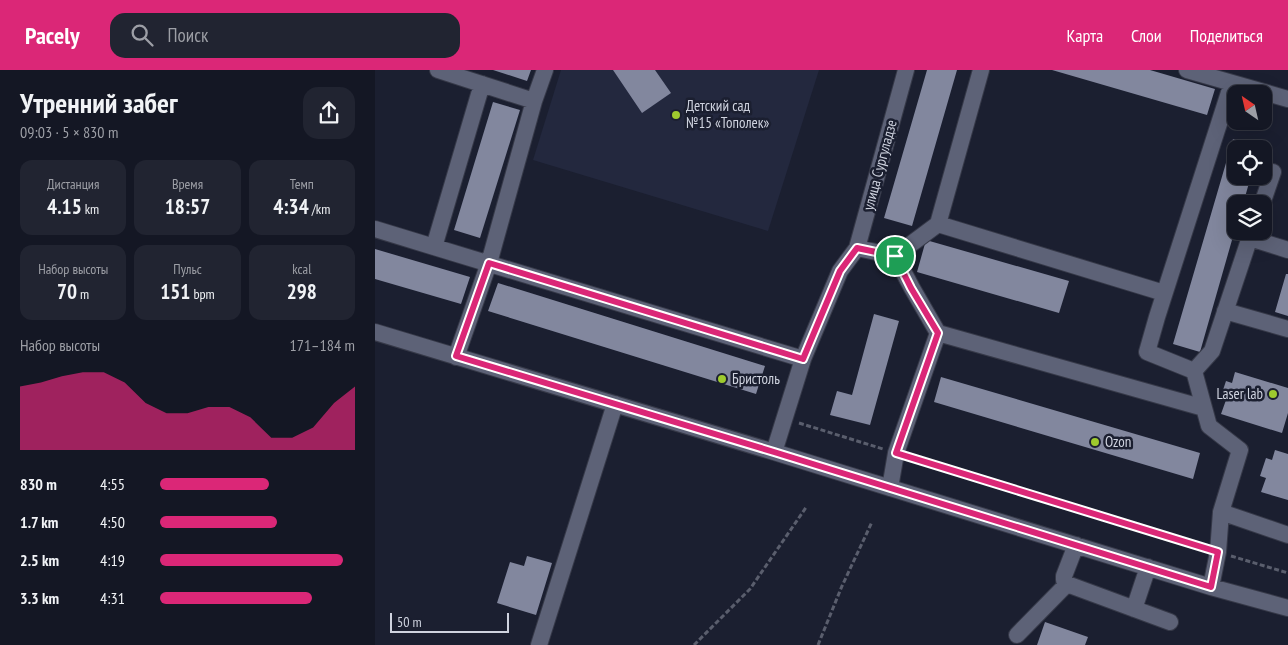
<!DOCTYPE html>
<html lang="ru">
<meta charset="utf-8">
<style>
:root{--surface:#141724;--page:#212431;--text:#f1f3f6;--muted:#9d9fa6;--line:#333641;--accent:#db2777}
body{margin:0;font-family:"PT Sans Narrow",sans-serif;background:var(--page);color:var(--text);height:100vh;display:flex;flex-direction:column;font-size:19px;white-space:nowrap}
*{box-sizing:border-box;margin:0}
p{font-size:16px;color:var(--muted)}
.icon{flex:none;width:28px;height:28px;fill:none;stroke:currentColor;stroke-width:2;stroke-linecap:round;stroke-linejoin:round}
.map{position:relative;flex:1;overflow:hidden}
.panel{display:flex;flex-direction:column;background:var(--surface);width:375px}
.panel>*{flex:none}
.needle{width:32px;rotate:326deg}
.buttons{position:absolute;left:852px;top:15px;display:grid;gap:10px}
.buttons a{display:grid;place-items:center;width:45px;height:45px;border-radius:10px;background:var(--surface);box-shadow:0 5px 20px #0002,0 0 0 1px var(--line);font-size:25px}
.scale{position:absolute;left:15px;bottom:12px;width:119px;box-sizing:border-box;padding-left:5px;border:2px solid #cfd3df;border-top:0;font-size:14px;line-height:18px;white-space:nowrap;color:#cfd3df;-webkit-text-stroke:4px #1b1f30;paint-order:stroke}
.pin{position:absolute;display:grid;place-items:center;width:42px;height:42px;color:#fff;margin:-21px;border:2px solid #fff;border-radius:50%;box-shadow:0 1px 5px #0007}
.round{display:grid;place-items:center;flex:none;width:52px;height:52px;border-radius:15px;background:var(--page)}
.headline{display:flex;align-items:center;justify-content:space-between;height:85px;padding:0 20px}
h1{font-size:28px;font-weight:700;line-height:38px}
.stats{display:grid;grid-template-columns:repeat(3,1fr);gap:8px;height:85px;padding:5px 20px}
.stats div{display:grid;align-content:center;border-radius:12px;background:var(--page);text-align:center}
.stats b{font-size:21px;font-weight:700}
.stats small{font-size:14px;font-weight:400}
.stats p{font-size:14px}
.chart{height:140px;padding:10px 20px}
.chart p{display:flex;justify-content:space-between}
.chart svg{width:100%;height:90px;margin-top:5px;fill:var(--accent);opacity:.7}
ul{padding:0 20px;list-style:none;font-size:16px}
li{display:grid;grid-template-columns:80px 60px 1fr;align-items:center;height:38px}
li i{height:12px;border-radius:6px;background:var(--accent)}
header{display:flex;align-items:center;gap:30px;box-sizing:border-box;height:70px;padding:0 25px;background:var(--accent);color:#fff}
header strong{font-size:24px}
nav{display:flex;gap:28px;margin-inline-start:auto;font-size:18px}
.search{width:350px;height:45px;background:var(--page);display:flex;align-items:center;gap:12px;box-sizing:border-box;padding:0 18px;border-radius:15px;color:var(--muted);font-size:19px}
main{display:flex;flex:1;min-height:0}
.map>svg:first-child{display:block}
.built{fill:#23283e}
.building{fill:#82879e}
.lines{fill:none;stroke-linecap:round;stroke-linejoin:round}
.minor-casing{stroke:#363948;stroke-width:18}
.path{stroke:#5a5e6d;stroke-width:3;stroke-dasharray:5 2.5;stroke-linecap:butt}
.minor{stroke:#5d6277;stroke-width:16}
.route-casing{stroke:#fff;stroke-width:10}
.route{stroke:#db2777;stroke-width:6}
.poi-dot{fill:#9eca2e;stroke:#1b1f30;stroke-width:2}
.labels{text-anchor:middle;stroke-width:5;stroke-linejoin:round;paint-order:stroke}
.poi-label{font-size:15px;fill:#cfd3df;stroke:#1b1f30;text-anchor:start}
.street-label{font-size:15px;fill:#cfd3df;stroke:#1b1f30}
</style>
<header>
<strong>Pacely</strong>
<div class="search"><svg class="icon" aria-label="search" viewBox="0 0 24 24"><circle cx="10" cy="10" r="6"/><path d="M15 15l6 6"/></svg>Поиск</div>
<nav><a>Карта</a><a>Слои</a><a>Поделиться</a></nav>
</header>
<main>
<section class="panel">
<div class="headline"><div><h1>Утренний забег</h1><p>09:03 · 5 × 830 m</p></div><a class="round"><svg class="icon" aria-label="share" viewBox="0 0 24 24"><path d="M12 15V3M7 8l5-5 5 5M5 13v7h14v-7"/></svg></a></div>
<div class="stats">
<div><p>Дистанция</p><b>4.15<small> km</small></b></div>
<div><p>Время</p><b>18:57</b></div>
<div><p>Темп</p><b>4:34<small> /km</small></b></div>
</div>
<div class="stats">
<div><p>Набор высоты</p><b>70<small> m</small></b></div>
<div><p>Пульс</p><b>151<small> bpm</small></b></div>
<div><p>kcal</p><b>298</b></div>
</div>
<div class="chart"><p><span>Набор высоты</span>171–184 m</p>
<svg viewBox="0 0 160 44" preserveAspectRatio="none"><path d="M0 44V13L10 11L20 8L30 6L40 6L50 11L60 21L70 26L80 26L90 23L100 23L110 28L120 38L130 38L140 33L150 21L160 13V44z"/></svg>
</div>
<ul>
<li><b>830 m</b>4:55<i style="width:56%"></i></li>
<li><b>1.7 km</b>4:50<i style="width:60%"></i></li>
<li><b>2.5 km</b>4:19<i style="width:94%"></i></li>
<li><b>3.3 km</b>4:31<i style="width:78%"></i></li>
</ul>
</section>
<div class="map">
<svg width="913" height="575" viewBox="0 0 913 575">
<rect width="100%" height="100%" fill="#1b1f30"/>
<path class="built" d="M186,0H444L393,161L158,90Z"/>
<path class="building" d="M118,0H156L152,11Z
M238,0H280L296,23L267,43Z
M552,0H582L537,156L509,148Z
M677,0H775L840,19L832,45Z
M118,32L145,40L105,168L79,160Z
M858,69L884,77V79H861V106H876L868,134H861V156L825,282L798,274Z
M551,170L694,211L684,243L542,202Z
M0,179L95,207L86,234L0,209Z
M911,204H913V246L900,242Z
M123,213L390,296L381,324L113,241Z
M499,244L524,251L495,355L455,345L462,321L477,325Z
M860,302L913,318V343L907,363L846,344L851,330L845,329L851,311L857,313Z
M566,307L825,383L818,409L559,332Z
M900,380L913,384V430L886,422L891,408L885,406L891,388L897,390Z
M152,486L177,493L161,545L122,533L135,492L149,496Z
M670,552L713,567L710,575H662Z"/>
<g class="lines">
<defs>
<path id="minor" d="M63,0L159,31
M606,0L563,154L789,223
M812,0L913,29
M887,134L898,102
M0,159L59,177L107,14
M875,168L913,180
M59,177L428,289
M482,178L520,186L563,154
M520,186L537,218L563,263L829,338
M850,241L913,259
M0,262L399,382L836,517L913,538
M81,287L114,193L159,31L170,0
M819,301L772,282L782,247L857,13
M819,301L834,356L865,380L846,442L843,482L836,517
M819,301L837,281L877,161
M399,382L428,289L465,201L482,178L531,0
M515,418L521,383L563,263
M846,442L913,465
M701,475L689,506V510L692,514L795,552
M759,539L773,497
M642,565L692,514
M164,575L240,334"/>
</defs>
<use href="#minor" class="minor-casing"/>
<path class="path" d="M424,353L508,379
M536,387L829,478
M856,486L913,503
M319,575L375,519L432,436
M443,575L467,516L497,452"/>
<use href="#minor" class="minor"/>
</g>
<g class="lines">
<defs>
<path id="route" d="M482,178L520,186L536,218L563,263L521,383L843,482L836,517L399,382L81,286L114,193L428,289L465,201Z"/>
</defs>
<use href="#route" class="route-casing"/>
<use href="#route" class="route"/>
</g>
<g class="poi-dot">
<circle cx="301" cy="45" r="5"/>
<circle cx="347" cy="309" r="5"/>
<circle cx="898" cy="324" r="5"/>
<circle cx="720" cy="372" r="5"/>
</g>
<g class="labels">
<g class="poi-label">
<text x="311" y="41">Детский сад<tspan x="311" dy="17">№15 «Тополек»</tspan></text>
<text x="357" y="314">Бристоль</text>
<text x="888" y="329" text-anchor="end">Laser lab</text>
<text x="730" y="377">Ozon</text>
</g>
<g class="street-label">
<text transform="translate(505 95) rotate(-75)" y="5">улица Сургуладзе</text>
</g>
</g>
</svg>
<div class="buttons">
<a><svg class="needle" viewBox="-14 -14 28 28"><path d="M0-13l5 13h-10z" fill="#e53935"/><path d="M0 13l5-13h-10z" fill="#9d9fa6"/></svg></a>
<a><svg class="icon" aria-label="locate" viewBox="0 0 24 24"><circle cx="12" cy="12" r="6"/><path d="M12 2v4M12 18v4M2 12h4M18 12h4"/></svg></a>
<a><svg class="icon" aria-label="layers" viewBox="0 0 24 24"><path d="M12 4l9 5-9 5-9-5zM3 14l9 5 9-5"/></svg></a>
</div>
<div class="scale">50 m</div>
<div class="pin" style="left:520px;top:186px;background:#1e9e55"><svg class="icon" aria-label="arrive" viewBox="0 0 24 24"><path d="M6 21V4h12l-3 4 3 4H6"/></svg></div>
</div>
</main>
